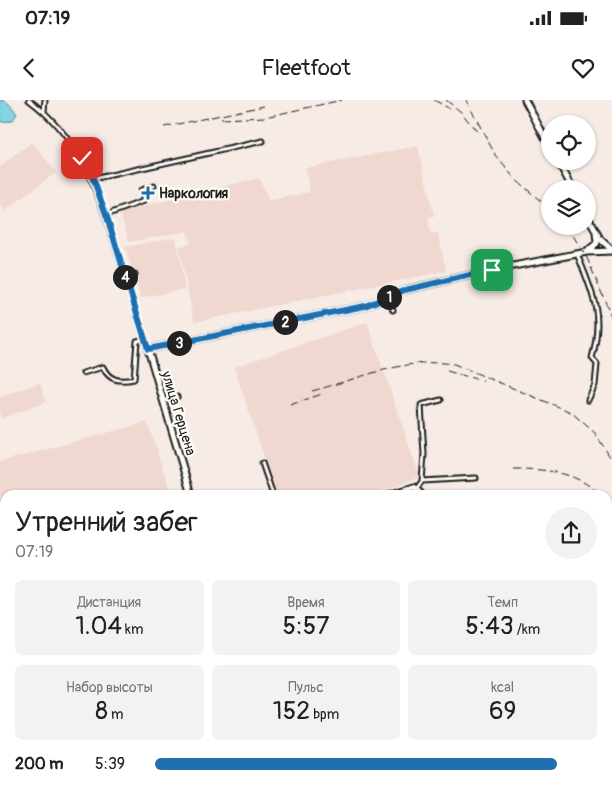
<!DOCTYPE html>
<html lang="ru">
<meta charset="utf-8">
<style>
:root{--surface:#fff;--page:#f2f2f2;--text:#202124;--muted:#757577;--accent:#1f6fb2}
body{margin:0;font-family:Pangolin,sans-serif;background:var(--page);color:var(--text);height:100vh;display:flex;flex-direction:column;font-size:19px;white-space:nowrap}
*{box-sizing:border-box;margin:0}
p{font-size:16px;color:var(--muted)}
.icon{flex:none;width:28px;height:28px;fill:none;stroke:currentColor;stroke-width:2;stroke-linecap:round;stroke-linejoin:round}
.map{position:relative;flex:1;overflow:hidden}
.sheet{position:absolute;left:0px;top:390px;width:612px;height:304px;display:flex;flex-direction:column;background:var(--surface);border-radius:15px 15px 0 0;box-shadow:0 1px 4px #0004}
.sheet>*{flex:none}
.buttons{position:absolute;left:541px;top:15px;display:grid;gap:10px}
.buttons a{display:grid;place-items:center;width:55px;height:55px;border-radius:50%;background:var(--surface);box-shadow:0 1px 4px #0004;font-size:25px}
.pin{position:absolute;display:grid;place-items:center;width:42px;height:42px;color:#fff;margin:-21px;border-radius:10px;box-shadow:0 2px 8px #0006}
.km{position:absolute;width:25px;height:25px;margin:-12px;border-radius:50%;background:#222;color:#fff;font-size:14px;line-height:25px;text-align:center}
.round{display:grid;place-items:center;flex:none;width:52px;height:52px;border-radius:26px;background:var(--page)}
.headline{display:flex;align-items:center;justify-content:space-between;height:85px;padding:0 15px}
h1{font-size:28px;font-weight:600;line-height:38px}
.metrics{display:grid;grid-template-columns:repeat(3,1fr);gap:8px;height:85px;padding:5px 15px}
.metrics div{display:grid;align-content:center;border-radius:8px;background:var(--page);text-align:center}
.metrics b{font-size:25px;font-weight:600}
.metrics small{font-size:14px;font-weight:400}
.metrics p{font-size:14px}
ul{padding:0 15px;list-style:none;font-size:16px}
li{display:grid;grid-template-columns:80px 60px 1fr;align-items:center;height:38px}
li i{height:12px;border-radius:6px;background:var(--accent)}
.status{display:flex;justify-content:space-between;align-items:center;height:35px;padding:0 25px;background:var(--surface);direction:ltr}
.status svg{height:14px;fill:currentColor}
header{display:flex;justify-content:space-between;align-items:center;height:65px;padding:0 15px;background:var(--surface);font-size:22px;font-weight:600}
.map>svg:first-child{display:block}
.built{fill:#f0d7cf}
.green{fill:#d3e59a;stroke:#78805b}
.water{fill:#85d2e3;stroke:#5b8993}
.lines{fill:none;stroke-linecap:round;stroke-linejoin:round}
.street-casing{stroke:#1c1c1c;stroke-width:7}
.secondary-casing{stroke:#1c1c1c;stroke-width:9}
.primary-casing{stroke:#1c1c1c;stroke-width:9}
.street{stroke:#fdfcf7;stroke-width:3}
.secondary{stroke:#fdfcf7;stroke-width:5}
.primary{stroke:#fdfcf7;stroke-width:5}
.rail{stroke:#1c1c1c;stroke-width:1;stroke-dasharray:8 4;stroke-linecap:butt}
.route-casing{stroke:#fff;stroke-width:10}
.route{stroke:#1f6fb2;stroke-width:6}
.poi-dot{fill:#1f6fb2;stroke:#fdfcf7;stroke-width:2}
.labels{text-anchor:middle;stroke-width:4.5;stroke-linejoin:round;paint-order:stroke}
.poi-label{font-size:14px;font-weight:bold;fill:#1c1c1c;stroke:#fdfcf7;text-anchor:start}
.street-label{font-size:14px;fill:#1c1c1c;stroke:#fdfcf7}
</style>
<div class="status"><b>07:19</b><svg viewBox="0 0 49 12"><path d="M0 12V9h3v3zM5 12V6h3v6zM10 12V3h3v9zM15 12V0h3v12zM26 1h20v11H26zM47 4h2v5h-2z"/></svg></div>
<header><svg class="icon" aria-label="back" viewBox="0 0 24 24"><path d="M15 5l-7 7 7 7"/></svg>Fleetfoot<svg class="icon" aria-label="heart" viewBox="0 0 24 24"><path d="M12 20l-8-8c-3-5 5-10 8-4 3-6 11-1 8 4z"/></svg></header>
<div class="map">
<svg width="612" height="693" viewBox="0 0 612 693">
<rect width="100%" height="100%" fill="#f7ebe5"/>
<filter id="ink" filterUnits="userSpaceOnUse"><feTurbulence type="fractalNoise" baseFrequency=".02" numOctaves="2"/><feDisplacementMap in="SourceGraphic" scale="10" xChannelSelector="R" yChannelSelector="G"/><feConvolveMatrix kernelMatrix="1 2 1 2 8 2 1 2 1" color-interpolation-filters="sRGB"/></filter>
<g filter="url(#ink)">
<path class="built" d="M32,42L56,72L5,111L0,105V67Z
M418,46L434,116L428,117L430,133H438L446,171L194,222L179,147L191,143L187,131L129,142L120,112L259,78L269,101L310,92L305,68Z
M176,137L185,189L141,198L125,147Z
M367,222L419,375L417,378L369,395H277L234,267Z
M40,283L46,302L0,319V297Z
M147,322L156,348L158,349V355L172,395H5V446L0,416V362Z"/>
<path class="green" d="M608,584L612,624V693H576L565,689H608Z"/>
<path class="water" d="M0,0C8,0 13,8 17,14L12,21L0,22Z"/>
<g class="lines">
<defs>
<path id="street" d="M29,0C81,38 100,96 118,155C128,186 138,218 148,249
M44,11L45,0
M93,79L263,41
M106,115L144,101L141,90L154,86
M577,154C593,193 604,215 592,258L597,264L595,285L588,300
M125,177L135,174
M389,197L393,210
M83,273L103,267C109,281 120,282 134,279L137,241L145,239
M164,301L177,297
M262,363L273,395
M422,381L424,354L421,305L441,300
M417,388L422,381L476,378
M0,683L5,681
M102,689L104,693
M178,689L180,693
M213,689L214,693
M252,689L253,693
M142,693L155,689
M369,693L384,689"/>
<path id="secondary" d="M589,150L597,143L596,133
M191,395L148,249L365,206L405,190L492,170L587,152L612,151
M389,395L414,387L422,395
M0,531L5,529
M0,597L5,615
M24,689L26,693
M290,689L291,693
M332,689L334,693
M525,689L526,693"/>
<path id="primary" d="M525,0L550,47
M558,61L573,89
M588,117L600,139L612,150"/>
</defs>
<use href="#street" class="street-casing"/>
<use href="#secondary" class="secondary-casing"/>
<use href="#primary" class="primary-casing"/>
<use href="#street" class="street"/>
<use href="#secondary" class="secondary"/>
<use href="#primary" class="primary"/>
<path class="rail" d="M434,0L450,9
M446,0L461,12L479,34
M466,0L496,56L515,79L550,109
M221,19L265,17L342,0
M164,27L264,6
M567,126L587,158L612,218
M447,271L483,281
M312,291C359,279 405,257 454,264L571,312L595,333L612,360
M290,305L322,294
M513,369C546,369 575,371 601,395
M608,402L612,408"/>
</g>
</g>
<g class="lines" filter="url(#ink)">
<defs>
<path id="route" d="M82,58L94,81L108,120L148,249L365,206L405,190L492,170"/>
</defs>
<use href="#route" class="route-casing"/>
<use href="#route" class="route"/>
</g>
<path class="poi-dot" d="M145.5 85.5h5v5h5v5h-5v5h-5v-5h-5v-5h5z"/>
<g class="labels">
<g class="poi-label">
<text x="159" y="98">Наркология</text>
</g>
<g class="street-label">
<text transform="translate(179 313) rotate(73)" y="5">улица Герцена</text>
</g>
</g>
</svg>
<div class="buttons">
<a><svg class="icon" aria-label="locate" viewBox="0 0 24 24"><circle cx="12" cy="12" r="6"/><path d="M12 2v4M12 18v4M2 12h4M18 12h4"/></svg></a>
<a><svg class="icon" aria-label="layers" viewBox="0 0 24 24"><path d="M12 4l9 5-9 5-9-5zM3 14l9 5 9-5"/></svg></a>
</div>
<div class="pin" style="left:492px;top:170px;background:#1e9e55"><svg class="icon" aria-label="arrive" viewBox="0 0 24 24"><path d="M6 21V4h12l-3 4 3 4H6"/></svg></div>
<div class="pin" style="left:82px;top:58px;background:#d93025"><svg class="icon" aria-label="check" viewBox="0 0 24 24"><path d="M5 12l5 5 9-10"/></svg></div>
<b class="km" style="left:389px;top:197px">1</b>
<b class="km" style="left:285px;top:222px">2</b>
<b class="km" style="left:179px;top:243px">3</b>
<b class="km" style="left:125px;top:177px">4</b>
<section class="sheet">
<div class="headline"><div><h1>Утренний забег</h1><p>07:19</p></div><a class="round"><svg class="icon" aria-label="share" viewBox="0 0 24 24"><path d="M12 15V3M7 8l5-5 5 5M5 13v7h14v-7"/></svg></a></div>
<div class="metrics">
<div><p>Дистанция</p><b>1.04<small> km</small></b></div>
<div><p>Время</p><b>5:57</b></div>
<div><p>Темп</p><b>5:43<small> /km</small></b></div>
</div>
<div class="metrics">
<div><p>Набор высоты</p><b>8<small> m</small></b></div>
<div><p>Пульс</p><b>152<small> bpm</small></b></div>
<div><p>kcal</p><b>69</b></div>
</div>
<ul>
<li><b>200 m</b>5:39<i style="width:91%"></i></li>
</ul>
</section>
</div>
